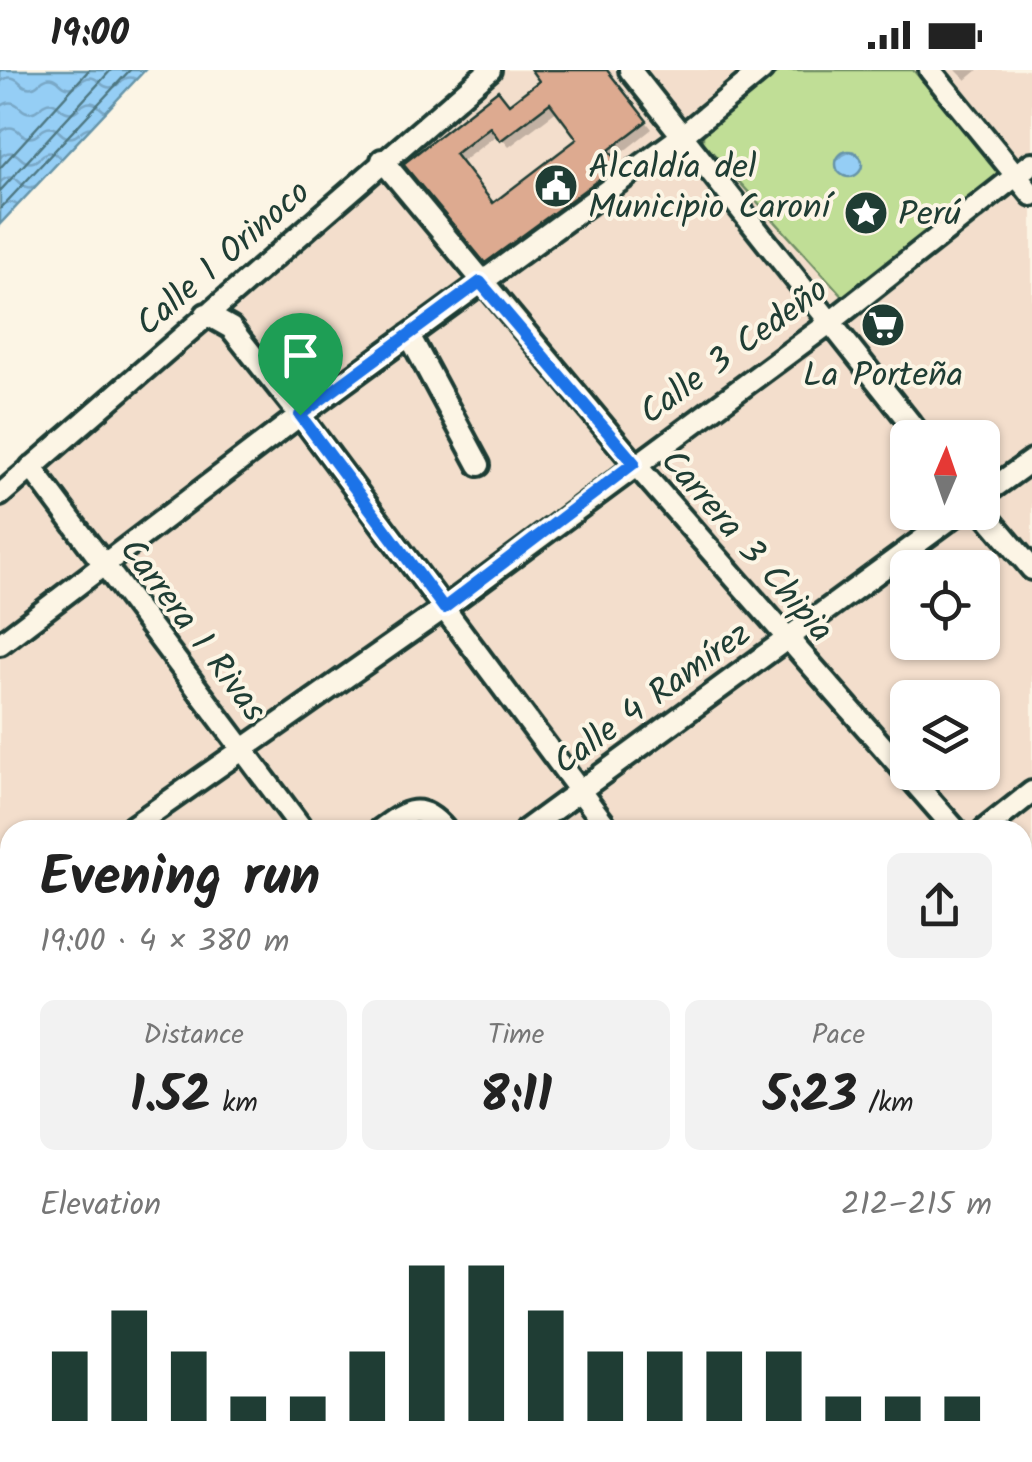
<!DOCTYPE html>
<meta charset="utf-8">
<style>
:root{--surface:#fff;--page:#f2f2f2;--text:#222;--muted:#767676;--accent:#1f3d34}
body{margin:0;font-family:Kalam,sans-serif;background:var(--page);color:var(--text);height:100vh;display:flex;flex-direction:column;font-size:38px;white-space:nowrap}
*{box-sizing:border-box;margin:0}
p{font-size:32px;color:var(--muted)}
.icon{flex:none;width:55px;height:55px;fill:none;stroke:currentColor;stroke-width:2;stroke-linecap:round;stroke-linejoin:round}
.map{position:relative;flex:1;overflow:hidden}
.side{position:absolute;left:0px;top:750px;width:1032px;height:642px;display:flex;flex-direction:column;background:var(--surface);border-radius:30px 30px 0 0;box-shadow:0 2px 8px #0004}
.side>*{flex:none}
.needle{width:65px;rotate:2deg}
.controls{position:absolute;left:890px;top:350px;display:grid;gap:20px}
.controls a{display:grid;place-items:center;width:110px;height:110px;border-radius:15px;background:var(--surface);box-shadow:0 2px 8px #0004;font-size:50px}
.pin{position:absolute;display:grid;place-items:center;width:85px;height:85px;color:#fff;margin:-102px -42px;border-radius:50% 50% 50% 0;rotate:-45deg;box-shadow:0 0 10px #0007}
.pin .icon{rotate:45deg}
.round{display:grid;place-items:center;flex:none;width:105px;height:105px;border-radius:15px;background:var(--page)}
.summary{display:flex;align-items:center;justify-content:space-between;height:170px;padding:0 40px}
h1{font-size:55px;font-weight:800;line-height:75px}
.stats{display:grid;grid-template-columns:repeat(3,1fr);gap:15px;height:170px;padding:10px 40px}
.stats div{display:grid;align-content:center;border-radius:15px;background:var(--page);text-align:center}
.stats b{font-size:50px;font-weight:800}
.stats small{font-size:28px;font-weight:400}
.stats p{font-size:28px}
.chart{height:280px;padding:20px 40px}
.chart p{display:flex;justify-content:space-between}
.chart svg{width:100%;height:180px;margin-top:10px;stroke:var(--accent);stroke-width:6}
.status{display:flex;justify-content:space-between;align-items:center;height:70px;padding:0 50px;background:var(--surface);direction:ltr}
.status svg{height:28px;fill:currentColor}
.map>svg:first-child{display:block}
.built{fill:#f3decc;fill-rule:evenodd}
.wetland{fill:url(#wetland-marsh);stroke:#708e65;stroke-width:2.5}
.park{fill:#c0de96;stroke:#708e65;stroke-width:2.5}
.water{fill:url(#water-waves);stroke:#6694a8;stroke-width:2.5}
.shadow{fill:#0003;fill-rule:evenodd}
.lines{fill:none;stroke-linecap:round;stroke-linejoin:round}
.shore{stroke:#4e7781;stroke-width:2.5}
.building{fill:#ddaa90;stroke:#1f3d34;stroke-width:2.5;fill-rule:evenodd}
.minor-casing{stroke:#1f3d34;stroke-width:28}
.minor{stroke:#fcf5e5;stroke-width:20}
.route-casing{stroke:#fff;stroke-width:20}
.route{stroke:#1a73e8;stroke-width:12}
.labels{text-anchor:middle;stroke-width:8;stroke-linejoin:round;paint-order:stroke}
.poi-label{font-size:35px;fill:#1f3d34;stroke:#fcf5e5;text-anchor:start}
.street-label{font-size:35px;fill:#1f3d34;stroke:#fcf5e5}
</style>
<div class="status"><b>19:00</b><svg viewBox="0 0 49 12"><path d="M0 12V9h3v3zM5 12V6h3v6zM10 12V3h3v9zM15 12V0h3v12zM26 1h20v11H26zM47 4h2v5h-2z"/></svg></div>
<div class="map">
<svg width="1032" height="1392" viewBox="0 0 1032 1392">
<defs>
<pattern id="wetland-marsh" width="20" height="14" patternUnits="userSpaceOnUse" patternTransform="scale(2.5)"><rect width="20" height="14" fill="#c0de96"/><path d="M1 5h8M5 5V1M11 12h8M15 12V8" fill="none" stroke="#a5bf82"/></pattern>
<pattern id="water-waves" width="16" height="10" patternUnits="userSpaceOnUse" patternTransform="scale(2.5)"><rect width="16" height="10" fill="#95cef5"/><path d="M0 5q4-4 8 0t8 0" fill="none" stroke="#79a8c7"/></pattern>
</defs>
<rect width="100%" height="100%" fill="#fcf5e5"/>
<filter id="ink" filterUnits="userSpaceOnUse"><feTurbulence type="fractalNoise" baseFrequency=".01" numOctaves="2"/><feDisplacementMap in="SourceGraphic" scale="20" xChannelSelector="R" yChannelSelector="G"/><feConvolveMatrix kernelMatrix="1 2 1 2 8 2 1 2 1" color-interpolation-filters="sRGB"/></filter>
<g filter="url(#ink)">
<path class="built" d="M496,0H1032V1115L1023,1118L1022,760H10V852L0,842V425ZM908,368H982V442H908ZM908,498H982V572H908ZM908,628H982V702H908Z"/>
<path class="wetland" d="M0,898L10,910V1382H303L306,1392H0Z"/>
<path class="park" d="M781,0H913L1015,115L849,233L703,72V57Z"/>
<path class="water" d="M0,0H145L0,154Z
M836 94a13 13 0 1 1 26 0a13 13 0 1 1-26 0Z"/>
<path class="shadow" d="M534,0H606L652,59L614,89L625,102L494,198L407,95L510,37L543,11ZM558,40L580,69L493,136L460,93L498,64L509,77Z
M956,0H978L966,10Z"/>
<g class="lines">
<path class="shore" d="M0,98L89,0
M0,121L111,0
M0,139L130,0"/>
</g>
<path class="building" d="M531,0H607L647,51L609,80L620,94L485,193L403,94L498,20L509,34L539,11ZM550,33L577,69L493,133L455,84L490,57L500,71Z"/>
<g class="lines">
<defs>
<path id="minor" d="M630,0L922,368
M930,0L1032,125
M382,90L634,393L956,760
M206,244L231,258L300,345L609,760
M409,265L479,395
M31,397L303,760
M0,425L490,0
M982,426L1032,390
M982,440L1032,499
M0,574L300,345L683,65L762,0
M128,760L444,538L828,254L1032,93
M380,760C407,740 421,731 445,760
M526,760L960,442
M984,760L1032,722
M1022,841L1032,853
M0,842L10,852
M1022,1118L1032,1115
M1022,1264L1032,1258
M1022,1281H1032
M359,1382L365,1392
M642,1382L643,1392
M789,1392L806,1382"/>
</defs>
<use href="#minor" class="minor-casing"/>
<use href="#minor" class="minor"/>
</g>
</g>
<g class="lines" filter="url(#ink)">
<defs>
<path id="route" d="M480,212L634,393L444,538L300,345Z"/>
</defs>
<use href="#route" class="route-casing"/>
<use href="#route" class="route"/>
</g>
<defs>
<symbol id="civic-disc" viewBox="-11 -11 22 22"><circle r="9.5" fill="#1f3d34" stroke="#fcf5e5"/><path d="M-.6-6.5H3V-4.5H.6V-3L4-1V1h2V6H-6V1h2V-1L-.6-3ZM-1.2 2.5V6h2.4V2.5Z" fill="#fff"/></symbol>
<symbol id="sight-disc" viewBox="-11 -11 22 22"><circle r="9.5" fill="#1f3d34" stroke="#fcf5e5"/><path d="M0-6L1.8-2.2L6-1.7L2.9 1.2L3.7 5.4L0 3.3L-3.7 5.4L-2.9 1.2L-6-1.7L-1.8-2.2Z" fill="#fff"/></symbol>
<symbol id="supermarket-disc" viewBox="-11 -11 22 22"><circle r="9.5" fill="#1f3d34" stroke="#fcf5e5"/><path d="M-6-5.5h2.5l.6 2H6L4.5 2H-2.5L-4.4-4H-6ZM-1.5 3.2a1.3 1.3 0 1 0 .1 0ZM3 3.2a1.3 1.3 0 1 0 .1 0Z" fill="#fff"/></symbol>
</defs>
<g fill-rule="evenodd">
<use href="#civic-disc" x="531" y="91" width="50" height="50"/>
<use href="#sight-disc" x="841" y="118" width="50" height="50"/>
<use href="#supermarket-disc" x="858" y="230" width="50" height="50"/>
</g>
<g class="labels">
<g class="poi-label">
<text x="588" y="108">Alcaldía del<tspan x="588" dy="40">Municipio Caroní</tspan></text>
<text x="898" y="155">Perú</text>
<text x="883" y="316" text-anchor="middle">La Porteña</text>
</g>
<g class="street-label">
<text transform="translate(222 187) rotate(-41)" y="12">Calle 1 Orinoco</text>
<text transform="translate(733 280) rotate(-36)" y="12">Calle 3 Cedeño</text>
<text transform="translate(748 475) rotate(49)" y="12">Carrera 3 Chipia</text>
<text transform="translate(194 559) rotate(53)" y="12">Carrera 1 Rivas</text>
<text transform="translate(651 627) rotate(-36)" y="12">Calle 4 Ramírez</text>
</g>
</g>
</svg>
<div class="controls">
<a><svg class="needle" viewBox="-14 -14 28 28"><path d="M0-13l5 13h-10z" fill="#e53935"/><path d="M0 13l5-13h-10z" fill="#767676"/></svg></a>
<a><svg class="icon" aria-label="locate" viewBox="0 0 24 24"><circle cx="12" cy="12" r="6"/><path d="M12 2v4M12 18v4M2 12h4M18 12h4"/></svg></a>
<a><svg class="icon" aria-label="layers" viewBox="0 0 24 24"><path d="M12 4l9 5-9 5-9-5zM3 14l9 5 9-5"/></svg></a>
</div>
<div class="pin" style="left:300px;top:345px;background:#1e9e55"><svg class="icon" aria-label="arrive" viewBox="0 0 24 24"><path d="M6 21V4h12l-3 4 3 4H6"/></svg></div>
<section class="side">
<div class="summary"><div><h1>Evening run</h1><p>19:00 · 4 × 380 m</p></div><a class="round"><svg class="icon" aria-label="share" viewBox="0 0 24 24"><path d="M12 15V3M7 8l5-5 5 5M5 13v7h14v-7"/></svg></a></div>
<div class="stats">
<div><p>Distance</p><b>1.52<small> km</small></b></div>
<div><p>Time</p><b>8:11</b></div>
<div><p>Pace</p><b>5:23<small> /km</small></b></div>
</div>
<div class="chart"><p><span>Elevation</span>212–215 m</p>
<svg viewBox="0 0 160 44" preserveAspectRatio="none"><path d="M5 44V27M15 44V17M25 44V27M35 44V38M45 44V38M55 44V27M65 44V6M75 44V6M85 44V17M95 44V27M105 44V27M115 44V27M125 44V27M135 44V38M145 44V38M155 44V38"/></svg>
</div>
</section>
</div>
